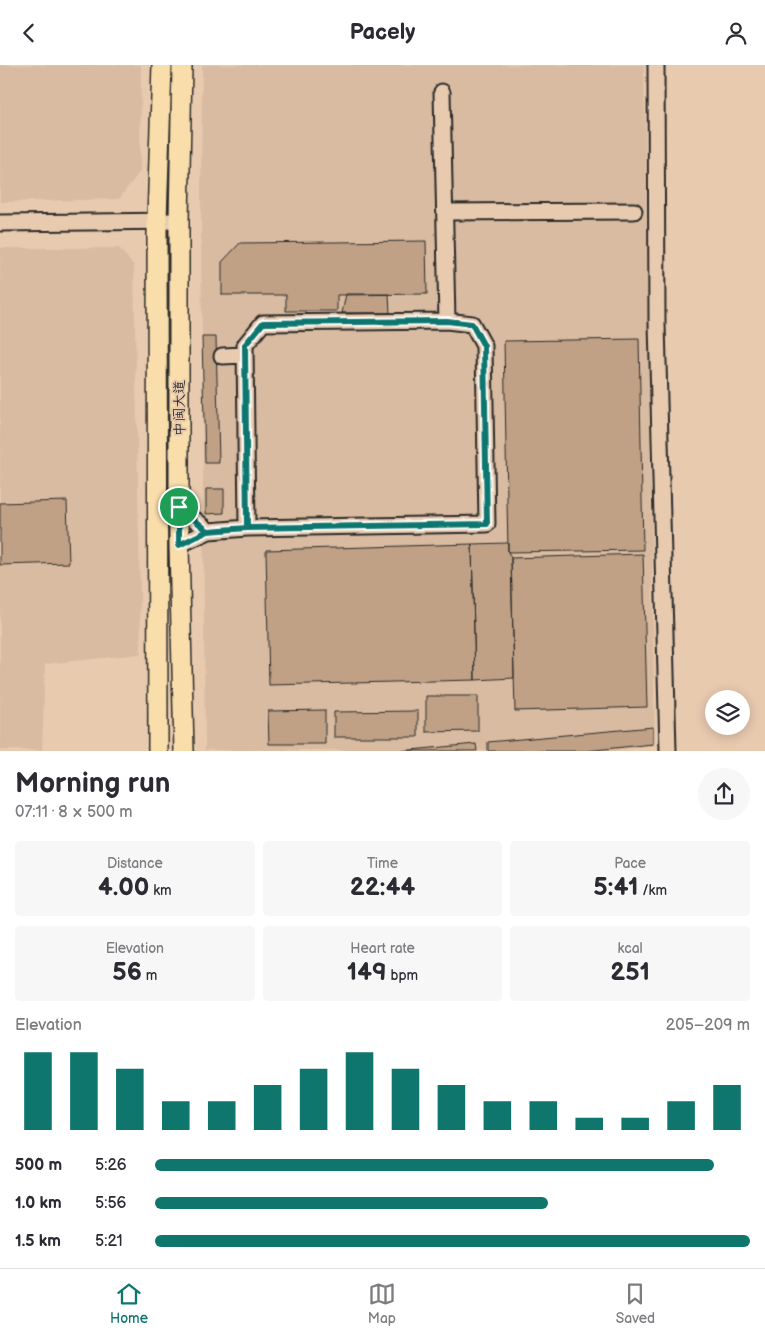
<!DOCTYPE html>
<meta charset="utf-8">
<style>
:root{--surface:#fff;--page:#f7f7f7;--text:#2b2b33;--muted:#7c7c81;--line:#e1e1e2;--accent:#0f766e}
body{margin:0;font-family:"Balsamiq Sans","LXGW WenKai TC",sans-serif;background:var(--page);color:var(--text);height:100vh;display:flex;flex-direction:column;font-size:19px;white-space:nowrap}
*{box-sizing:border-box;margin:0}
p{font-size:16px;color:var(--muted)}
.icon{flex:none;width:28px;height:28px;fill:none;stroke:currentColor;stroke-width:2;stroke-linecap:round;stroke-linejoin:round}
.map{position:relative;height:686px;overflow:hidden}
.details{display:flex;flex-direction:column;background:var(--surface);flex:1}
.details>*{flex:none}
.fabs{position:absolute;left:705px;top:625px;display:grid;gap:10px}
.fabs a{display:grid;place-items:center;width:45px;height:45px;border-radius:50%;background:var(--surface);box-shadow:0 2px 12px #0003;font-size:25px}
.pin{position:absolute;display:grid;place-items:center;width:42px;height:42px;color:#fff;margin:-21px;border:2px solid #fff;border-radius:50%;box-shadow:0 1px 5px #0007}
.round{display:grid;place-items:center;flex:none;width:52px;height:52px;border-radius:26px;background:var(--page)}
.summary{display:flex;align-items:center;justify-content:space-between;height:85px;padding:0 15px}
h1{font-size:28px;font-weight:600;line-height:38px}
.stats{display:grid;grid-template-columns:repeat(3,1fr);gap:8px;height:85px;padding:5px 15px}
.stats div{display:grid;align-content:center;border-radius:5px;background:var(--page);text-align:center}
.stats b{font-size:25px;font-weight:600}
.stats small{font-size:14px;font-weight:400}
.stats p{font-size:14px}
.chart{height:140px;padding:10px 15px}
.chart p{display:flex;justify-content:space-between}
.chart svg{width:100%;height:90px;margin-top:5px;stroke:var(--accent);stroke-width:6}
ul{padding:0 15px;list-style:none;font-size:16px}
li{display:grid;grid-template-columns:80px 60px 1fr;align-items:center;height:38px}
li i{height:12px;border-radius:6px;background:var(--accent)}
header{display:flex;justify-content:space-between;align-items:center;height:65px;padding:0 15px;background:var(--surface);font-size:22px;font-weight:600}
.tabs{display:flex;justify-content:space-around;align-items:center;height:70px;border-top:1px solid var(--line);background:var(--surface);font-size:14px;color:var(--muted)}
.tabs a{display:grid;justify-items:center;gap:2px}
.tabs .on{color:var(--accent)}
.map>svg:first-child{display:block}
.built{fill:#d8bba0}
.building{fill:#c0a185;stroke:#2b2b2b}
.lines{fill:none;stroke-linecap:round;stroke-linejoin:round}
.minor-casing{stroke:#2b2b2b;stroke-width:19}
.major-casing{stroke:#2b2b2b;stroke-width:22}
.minor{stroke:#e8caaf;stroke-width:15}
.major{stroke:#f9deab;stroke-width:19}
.route-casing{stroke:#fff;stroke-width:10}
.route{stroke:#0f766e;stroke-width:6}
.labels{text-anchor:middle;stroke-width:4;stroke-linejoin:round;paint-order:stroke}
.street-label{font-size:14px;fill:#2b2b2b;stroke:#e8caaf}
</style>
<header><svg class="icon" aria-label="back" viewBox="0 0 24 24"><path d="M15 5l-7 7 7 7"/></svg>Pacely<svg class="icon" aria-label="person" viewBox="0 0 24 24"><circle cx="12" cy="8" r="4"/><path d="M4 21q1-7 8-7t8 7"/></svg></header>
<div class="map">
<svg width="765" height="686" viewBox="0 0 765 686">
<rect width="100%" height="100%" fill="#e8caaf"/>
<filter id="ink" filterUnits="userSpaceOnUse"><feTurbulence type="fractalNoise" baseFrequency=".02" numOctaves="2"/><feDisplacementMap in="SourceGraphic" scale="10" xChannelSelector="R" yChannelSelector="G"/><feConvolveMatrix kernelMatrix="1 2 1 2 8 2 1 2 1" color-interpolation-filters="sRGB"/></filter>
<g filter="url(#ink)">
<path class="built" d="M0,0H141L140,106L119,134L0,137Z
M202,0H644L655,681L610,686L205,685L201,146Z
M0,183H119L134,201L141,589L45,599L42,685H0Z"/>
<path class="building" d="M426,176L427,229L337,230V246H286V230H222V197L240,178Z
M346,229H389L390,248H342Z
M202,272H216L219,398H205Z
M639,274L643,485L508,487L504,276Z
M206,424H224V448L206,449Z
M67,436L69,498L0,500V438Z
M508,478V487L511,493L514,613L475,615L472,479Z
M472,479L475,615L269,620L266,485Z
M643,489L647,642L515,646L511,493Z
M426,631H478V666L426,667Z
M325,645V679H269L268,646Z
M418,646V672H334V647Z
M653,662V679L585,686H488V677Z
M476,679L477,686H399Z"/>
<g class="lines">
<defs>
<path id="minor" d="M656,0L657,258L668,686
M442,27L447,256
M445,147L634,146
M0,158L179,156
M222,291L245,290
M209,466L247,463L487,459L484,281L472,259L447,256L263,258L245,280L247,463
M179,480L209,466L179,442"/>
<path id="major" d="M182,0L179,156V480L184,686
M158,686L157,155L162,0"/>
</defs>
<use href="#minor" class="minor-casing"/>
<use href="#major" class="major-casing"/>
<use href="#minor" class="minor"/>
<use href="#major" class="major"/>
</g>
</g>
<g class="lines" filter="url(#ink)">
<defs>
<path id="route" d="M179,442V480L208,466L247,463L487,459L484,281L472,259L447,256L263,258L245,280L247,463L208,466L179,442"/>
</defs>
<use href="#route" class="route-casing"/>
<use href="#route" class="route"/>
</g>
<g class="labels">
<g class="street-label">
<text transform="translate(179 343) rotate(-90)" y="5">中闽大道</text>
</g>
</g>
</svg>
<div class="fabs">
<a><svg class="icon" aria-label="layers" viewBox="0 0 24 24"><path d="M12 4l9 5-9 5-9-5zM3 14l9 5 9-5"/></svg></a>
</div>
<div class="pin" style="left:179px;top:442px;background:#1e9e55"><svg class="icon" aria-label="arrive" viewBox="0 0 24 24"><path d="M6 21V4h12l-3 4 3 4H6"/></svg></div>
</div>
<section class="details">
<div class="summary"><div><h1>Morning run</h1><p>07:11 · 8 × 500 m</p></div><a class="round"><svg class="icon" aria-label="share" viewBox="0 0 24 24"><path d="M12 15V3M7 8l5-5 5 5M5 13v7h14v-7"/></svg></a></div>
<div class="stats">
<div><p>Distance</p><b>4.00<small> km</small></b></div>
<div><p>Time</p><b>22:44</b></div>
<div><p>Pace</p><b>5:41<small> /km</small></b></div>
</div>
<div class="stats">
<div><p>Elevation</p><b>56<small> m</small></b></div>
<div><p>Heart rate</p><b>149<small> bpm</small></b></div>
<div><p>kcal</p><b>251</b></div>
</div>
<div class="chart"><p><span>Elevation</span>205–209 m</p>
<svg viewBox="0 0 160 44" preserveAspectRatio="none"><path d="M5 44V6M15 44V6M25 44V14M35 44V30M45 44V30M55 44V22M65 44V14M75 44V6M85 44V14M95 44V22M105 44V30M115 44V30M125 44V38M135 44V38M145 44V30M155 44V22"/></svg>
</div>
<ul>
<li><b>500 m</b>5:26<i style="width:94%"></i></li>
<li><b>1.0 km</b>5:56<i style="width:66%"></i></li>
<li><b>1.5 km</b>5:21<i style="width:100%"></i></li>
</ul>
</section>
<nav class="tabs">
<a class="on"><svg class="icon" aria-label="home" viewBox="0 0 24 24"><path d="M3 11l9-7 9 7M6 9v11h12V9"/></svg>Home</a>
<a><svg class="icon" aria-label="map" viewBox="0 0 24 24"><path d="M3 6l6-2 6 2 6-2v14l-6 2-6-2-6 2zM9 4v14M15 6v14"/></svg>Map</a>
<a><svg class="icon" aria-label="saved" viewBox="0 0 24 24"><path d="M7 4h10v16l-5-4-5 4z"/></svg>Saved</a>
</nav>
